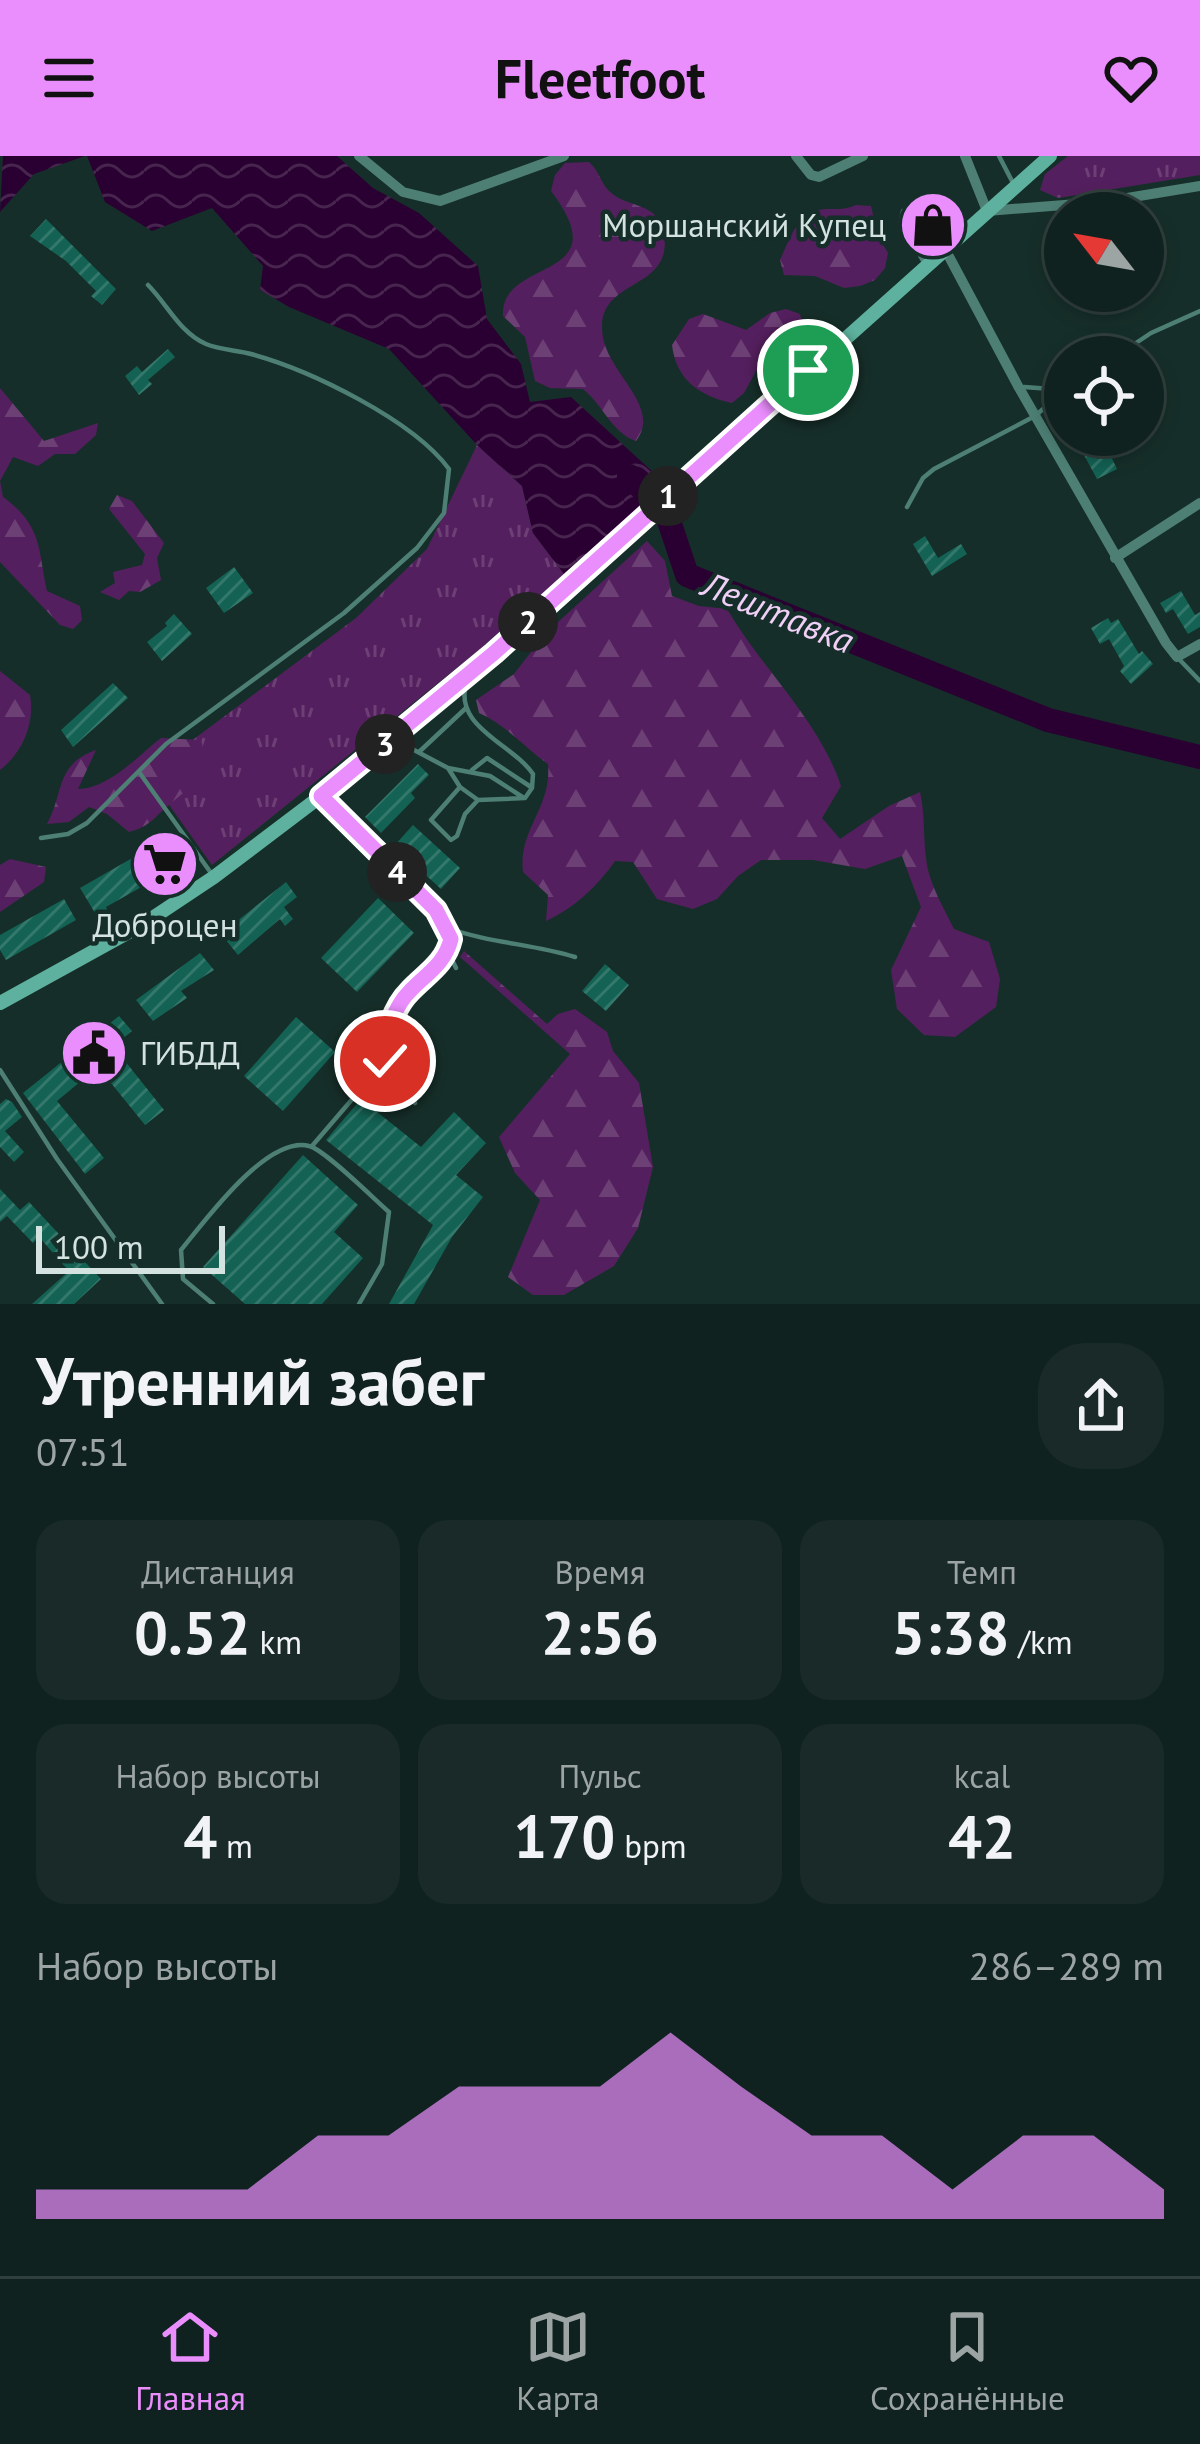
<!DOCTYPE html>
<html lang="ru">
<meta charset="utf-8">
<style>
:root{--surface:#10221f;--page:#192a28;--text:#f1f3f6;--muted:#9ca4a4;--line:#303f3d;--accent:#ea8dfd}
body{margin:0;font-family:"PT Sans",sans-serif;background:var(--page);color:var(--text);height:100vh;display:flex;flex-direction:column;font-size:45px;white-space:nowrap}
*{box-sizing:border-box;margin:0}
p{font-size:39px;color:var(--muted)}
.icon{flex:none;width:66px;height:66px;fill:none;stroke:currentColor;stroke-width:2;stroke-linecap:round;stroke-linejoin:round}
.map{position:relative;height:1148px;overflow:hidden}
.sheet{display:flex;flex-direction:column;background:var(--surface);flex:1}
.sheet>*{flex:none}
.needle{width:78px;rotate:301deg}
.buttons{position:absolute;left:1044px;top:36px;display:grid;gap:24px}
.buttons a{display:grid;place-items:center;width:120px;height:120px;border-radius:50%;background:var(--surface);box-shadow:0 6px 18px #0003,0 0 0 3px var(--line);font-size:60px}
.scale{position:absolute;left:36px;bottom:30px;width:189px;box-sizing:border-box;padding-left:12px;border:6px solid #d4e3df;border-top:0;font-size:33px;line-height:42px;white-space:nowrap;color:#d4e3df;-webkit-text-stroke:9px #162e29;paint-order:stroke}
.pin{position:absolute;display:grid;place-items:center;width:102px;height:102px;color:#fff;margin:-51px;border:6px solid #fff;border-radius:50%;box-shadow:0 3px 12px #0007}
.km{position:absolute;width:60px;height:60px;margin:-30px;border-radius:50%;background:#222;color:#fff;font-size:33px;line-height:60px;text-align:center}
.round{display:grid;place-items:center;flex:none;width:126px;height:126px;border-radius:48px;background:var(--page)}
.summary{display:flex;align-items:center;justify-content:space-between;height:204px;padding:0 36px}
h1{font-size:66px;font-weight:700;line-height:90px}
.stats{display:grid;grid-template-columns:repeat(3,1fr);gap:18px;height:204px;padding:12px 36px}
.stats div{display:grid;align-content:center;border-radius:30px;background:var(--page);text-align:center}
.stats b{font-size:60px;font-weight:700}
.stats small{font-size:33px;font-weight:400}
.stats p{font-size:33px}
.chart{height:336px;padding:24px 36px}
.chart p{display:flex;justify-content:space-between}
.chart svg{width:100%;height:216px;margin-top:12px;fill:var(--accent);opacity:.7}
header{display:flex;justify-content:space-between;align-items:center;height:156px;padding:0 36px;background:var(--accent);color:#111;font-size:54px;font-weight:700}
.tabs{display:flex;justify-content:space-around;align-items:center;height:168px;border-top:3px solid var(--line);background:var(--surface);font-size:33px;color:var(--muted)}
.tabs a{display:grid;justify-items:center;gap:6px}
.tabs .current{color:var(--accent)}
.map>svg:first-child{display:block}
.grass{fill:url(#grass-tufts)}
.forest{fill:url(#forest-firs)}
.water{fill:url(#water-waves)}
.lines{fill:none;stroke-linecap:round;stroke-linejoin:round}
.river{stroke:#2a0032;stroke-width:24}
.building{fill:url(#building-hatch)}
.service{stroke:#4d7f74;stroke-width:4.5}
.minor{stroke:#4d7f74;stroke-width:10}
.secondary{stroke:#5db19e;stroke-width:14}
.route-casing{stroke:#fff;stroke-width:24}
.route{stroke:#ea8dfd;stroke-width:15}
.labels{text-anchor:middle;stroke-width:9;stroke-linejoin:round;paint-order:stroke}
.poi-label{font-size:33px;fill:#d4e3df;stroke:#162e29;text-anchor:end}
.water-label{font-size:36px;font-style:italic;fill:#f0d0f7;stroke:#162e29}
</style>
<header><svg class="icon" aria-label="menu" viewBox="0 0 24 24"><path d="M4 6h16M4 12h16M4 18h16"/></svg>Fleetfoot<svg class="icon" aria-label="heart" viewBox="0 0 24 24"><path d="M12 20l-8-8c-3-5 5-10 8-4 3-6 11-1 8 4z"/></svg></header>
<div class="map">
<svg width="1200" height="1148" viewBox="0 0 1200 1148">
<defs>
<pattern id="grass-tufts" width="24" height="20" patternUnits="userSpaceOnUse" patternTransform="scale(3)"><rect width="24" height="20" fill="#541f5e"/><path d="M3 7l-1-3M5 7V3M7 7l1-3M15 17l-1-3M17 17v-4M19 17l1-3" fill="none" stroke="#6c3f75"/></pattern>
<pattern id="forest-firs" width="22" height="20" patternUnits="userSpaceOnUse" patternTransform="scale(3)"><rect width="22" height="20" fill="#541f5e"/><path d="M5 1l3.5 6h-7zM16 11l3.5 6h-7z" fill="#6c3f75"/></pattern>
<pattern id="water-waves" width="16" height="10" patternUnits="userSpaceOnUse" patternTransform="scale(3)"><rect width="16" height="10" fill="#2a0032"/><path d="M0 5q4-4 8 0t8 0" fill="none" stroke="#48254f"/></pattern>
<pattern id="building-hatch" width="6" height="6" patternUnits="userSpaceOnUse" patternTransform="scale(3)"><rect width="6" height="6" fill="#136254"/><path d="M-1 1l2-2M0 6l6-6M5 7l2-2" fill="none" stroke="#34786c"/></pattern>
</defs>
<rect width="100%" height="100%" fill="#162e29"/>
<path class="grass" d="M1068,0H1200V19L1058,42L1040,34L1045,18Z
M477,289L522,330L533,377L564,418L479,494L212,709L147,618L356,462L427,393Z"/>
<path class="forest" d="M589,6C600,16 600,26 609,35C627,53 659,45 664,78C673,134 602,122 602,171C601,215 664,248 636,285C612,277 603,249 583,233L550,232L535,225L525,181L503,160C500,100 621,127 551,35L555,19L565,7Z
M856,49L871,50L878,80L888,97L885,112L875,124L860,130L844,132L815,120L784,119L780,104C790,83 798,54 826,53C838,53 844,54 856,49Z
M786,153L800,158L804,174L796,187L766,197L744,237L732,247C699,240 676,223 672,189L689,163L703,158L746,174L770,157Z
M0,232L44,285L98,267L96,279L75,298H55L38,310L13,301L0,325L3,341C43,370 38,394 47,435L80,450L82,464L73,473L60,469L0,406Z
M117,339L132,345L164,387L157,402L161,424L140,436L129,435L119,444L100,436L115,427L113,416L142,409L145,398L109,353Z
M647,385L665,405L672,440L699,450L727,453C762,513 819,564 841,630L822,662L840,683L889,650L920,636C925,658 923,679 926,702C928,726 944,752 954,773L989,786L1000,823L996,851L955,881L924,879L897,853L891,814L921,751L902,700L865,713L813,704H761L738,720L717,743L693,753L657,743L633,706L615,705C598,730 574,752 546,765L548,739L523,716C518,673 552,652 548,608C525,592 505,568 479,557L476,544L514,518L545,478Z
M0,515L30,539C35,567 23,596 0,614Z
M161,582L201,584C212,620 193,628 169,649C153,662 151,670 129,676L107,658L89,651L69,666L47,668C65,634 55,609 96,594L78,633C108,633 138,600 161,582Z
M10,703L46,711L44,726L0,756V709Z
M464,795L547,868L558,858L575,853L607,876L613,895L639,927L653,1011L638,1072L614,1110L564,1139H533L508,1121L540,1044L515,1017L499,981L570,898L460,801Z"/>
<path class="water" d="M3,0H85L34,18L0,56Z
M87,0H337L373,32L419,57L478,110L487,163L521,208L530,246L571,241L667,329L564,418L533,377L522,330L477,289L389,193L289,151L260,134L263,110L212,52L152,75L105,46Z"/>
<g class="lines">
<path class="river" d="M629,320L666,356L687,419L1048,564L1200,601"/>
</g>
<path class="building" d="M46,63L116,133L102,149L91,140L96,135L66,105L30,80Z
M168,193L175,201L148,224L152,228L139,239L125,220L137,210L142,216Z
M1073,279H1106L1111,287L1106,290L1117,313L1097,323Z
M925,380L938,402L961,388L967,398L932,420L913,388Z
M234,411L253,437L224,457L206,432Z
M1181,435L1195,459L1200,456V471L1188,478L1173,453L1166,457L1160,447Z
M174,458L192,478L162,505L147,486L167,470L165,467Z
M1108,462L1111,467L1118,463L1139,498L1142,495L1153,508L1131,528L1120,515L1124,510L1109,483L1100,488L1091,472Z
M113,527L128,542L73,591L61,574Z
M418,608L429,619L411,637L415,642L381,677L365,661Z
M413,669L460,712L441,733L394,690Z
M169,681L184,707L106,751L113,767L104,772L80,732Z
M286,726L297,741L284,751L293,763L285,770L280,763L238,799L221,778Z
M378,742L414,777L357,836L321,802Z
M64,743L76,764L6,804L0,794V779Z
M200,797L214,814L181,835L187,842L153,865L136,844Z
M605,808L629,829L606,855L582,835Z
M119,860L132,875L113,890L164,954L145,969L98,911L57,945L104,1002L85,1018L23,937Z
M296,861L335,896L283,955L244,920Z
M6,943L12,946L22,961L5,975L24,996L14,1006L0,991V948Z
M361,943L421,991L454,956L486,987L456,1019L483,1041L452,1081L414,1148H389L433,1069L326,984Z
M303,999L358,1049L334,1076L363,1102L322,1148H245L203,1111Z
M0,1033L20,1054L29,1046L101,1123L74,1148H32L69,1115L39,1081L33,1087L7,1060L0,1066Z"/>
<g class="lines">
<path class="service" d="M999,0L1013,27
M926,110L901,66L903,55L931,39L942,42L962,76
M1115,201L1151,177L1200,155
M1024,231L1065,234
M907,351L923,322L934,313L1035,260L1065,234
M1177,501L1200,525
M397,585L448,612L460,631L431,664L451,684L457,680L465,658L478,644L525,642L532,632L533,618C512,587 451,571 467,524
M419,596L466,552
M448,612L490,620L524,642
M472,614L487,602L531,631
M139,616L211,717
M460,631L478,644
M325,644L436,755L448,772V795L399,848L386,888L385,905L415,947
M41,682L68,678L87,667L166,588L344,457L417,392L444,357L449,313C413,264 310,214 251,198C237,194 220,194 206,188C180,177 167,148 148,129
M448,772C489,787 533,788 575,801
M448,795L456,812
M0,914L57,1003L162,1148
M312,990L385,905
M213,1148L183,1123L181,1094C205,1065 267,979 309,990C324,993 374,1043 389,1056L382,1108L359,1148"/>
<path class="minor" d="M359,0L403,36L440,45L564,0
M796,0L811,19L819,21L863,0
M965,0L987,55L1103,46L1200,30
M945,93L1018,230L1166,487L1177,501L1200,488
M1115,402L1200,347"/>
<path class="secondary" d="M0,847L145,767L214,721L321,640L494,497L1050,0"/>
</g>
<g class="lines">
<defs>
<path id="route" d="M385,905C386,880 391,854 410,835C426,818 445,808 451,783L436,754L321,640L494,497L808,214"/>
</defs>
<use href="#route" class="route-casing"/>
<use href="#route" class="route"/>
</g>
<defs>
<symbol id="shop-disc" viewBox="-11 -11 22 22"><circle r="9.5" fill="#ea8dfd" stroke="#162e29"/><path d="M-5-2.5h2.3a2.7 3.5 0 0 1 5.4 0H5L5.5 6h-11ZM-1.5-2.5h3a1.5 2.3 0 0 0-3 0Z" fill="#111"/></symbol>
<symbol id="supermarket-disc" viewBox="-11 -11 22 22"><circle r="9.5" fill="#ea8dfd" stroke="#162e29"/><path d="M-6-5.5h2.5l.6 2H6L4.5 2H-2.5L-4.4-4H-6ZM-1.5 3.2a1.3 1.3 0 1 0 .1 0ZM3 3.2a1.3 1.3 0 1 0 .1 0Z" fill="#111"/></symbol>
<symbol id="civic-disc" viewBox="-11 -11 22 22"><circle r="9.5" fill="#ea8dfd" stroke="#162e29"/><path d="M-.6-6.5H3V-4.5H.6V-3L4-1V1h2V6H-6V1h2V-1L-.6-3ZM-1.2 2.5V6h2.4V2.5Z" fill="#111"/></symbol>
</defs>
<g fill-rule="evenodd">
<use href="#shop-disc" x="895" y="31" width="76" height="76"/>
<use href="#supermarket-disc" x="127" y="670" width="76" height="76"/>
<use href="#civic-disc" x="56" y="859" width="76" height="76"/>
</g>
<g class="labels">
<g class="poi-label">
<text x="886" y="81">Моршанский Купец</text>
<text x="165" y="781" text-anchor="middle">Доброцен</text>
<text x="140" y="909" text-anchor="start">ГИБДД</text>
</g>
<g class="water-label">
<text transform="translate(778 456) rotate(22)" y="13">Лештавка</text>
</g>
</g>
</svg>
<div class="buttons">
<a><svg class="needle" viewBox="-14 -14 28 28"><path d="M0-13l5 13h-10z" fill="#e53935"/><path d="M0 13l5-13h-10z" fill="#9ca4a4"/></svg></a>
<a><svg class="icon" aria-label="locate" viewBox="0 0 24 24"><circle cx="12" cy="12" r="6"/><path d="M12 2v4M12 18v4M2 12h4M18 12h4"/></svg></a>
</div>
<div class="scale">100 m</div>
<div class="pin" style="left:808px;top:214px;background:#1e9e55"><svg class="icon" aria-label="arrive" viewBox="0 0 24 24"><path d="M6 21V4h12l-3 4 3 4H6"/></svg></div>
<div class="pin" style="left:385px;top:905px;background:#d93025"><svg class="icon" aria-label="check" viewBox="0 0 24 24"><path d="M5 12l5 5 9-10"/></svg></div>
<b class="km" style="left:668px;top:340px">1</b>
<b class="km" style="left:528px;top:466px">2</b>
<b class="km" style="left:385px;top:588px">3</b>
<b class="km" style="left:397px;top:716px">4</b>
</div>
<section class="sheet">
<div class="summary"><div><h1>Утренний забег</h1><p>07:51</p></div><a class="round"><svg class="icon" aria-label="share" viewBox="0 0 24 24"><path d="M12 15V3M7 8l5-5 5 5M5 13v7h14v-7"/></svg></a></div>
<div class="stats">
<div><p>Дистанция</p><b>0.52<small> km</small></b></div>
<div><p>Время</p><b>2:56</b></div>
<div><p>Темп</p><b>5:38<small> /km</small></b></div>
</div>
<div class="stats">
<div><p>Набор высоты</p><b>4<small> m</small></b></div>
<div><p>Пульс</p><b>170<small> bpm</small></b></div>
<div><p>kcal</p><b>42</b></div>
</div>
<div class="chart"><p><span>Набор высоты</span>286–289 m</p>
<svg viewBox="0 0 160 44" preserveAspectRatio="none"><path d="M0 44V38L10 38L20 38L30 38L40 27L50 27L60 17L70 17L80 17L90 6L100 17L110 27L120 27L130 38L140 27L150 27L160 38V44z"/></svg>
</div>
</section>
<nav class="tabs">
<a class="current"><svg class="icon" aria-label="home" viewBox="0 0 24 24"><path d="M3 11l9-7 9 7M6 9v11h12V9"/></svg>Главная</a>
<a><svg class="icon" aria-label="map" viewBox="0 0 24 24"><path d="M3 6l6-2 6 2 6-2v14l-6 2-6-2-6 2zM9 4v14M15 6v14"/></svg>Карта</a>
<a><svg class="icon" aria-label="saved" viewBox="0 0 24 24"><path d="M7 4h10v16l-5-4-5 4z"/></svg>Сохранённые</a>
</nav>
